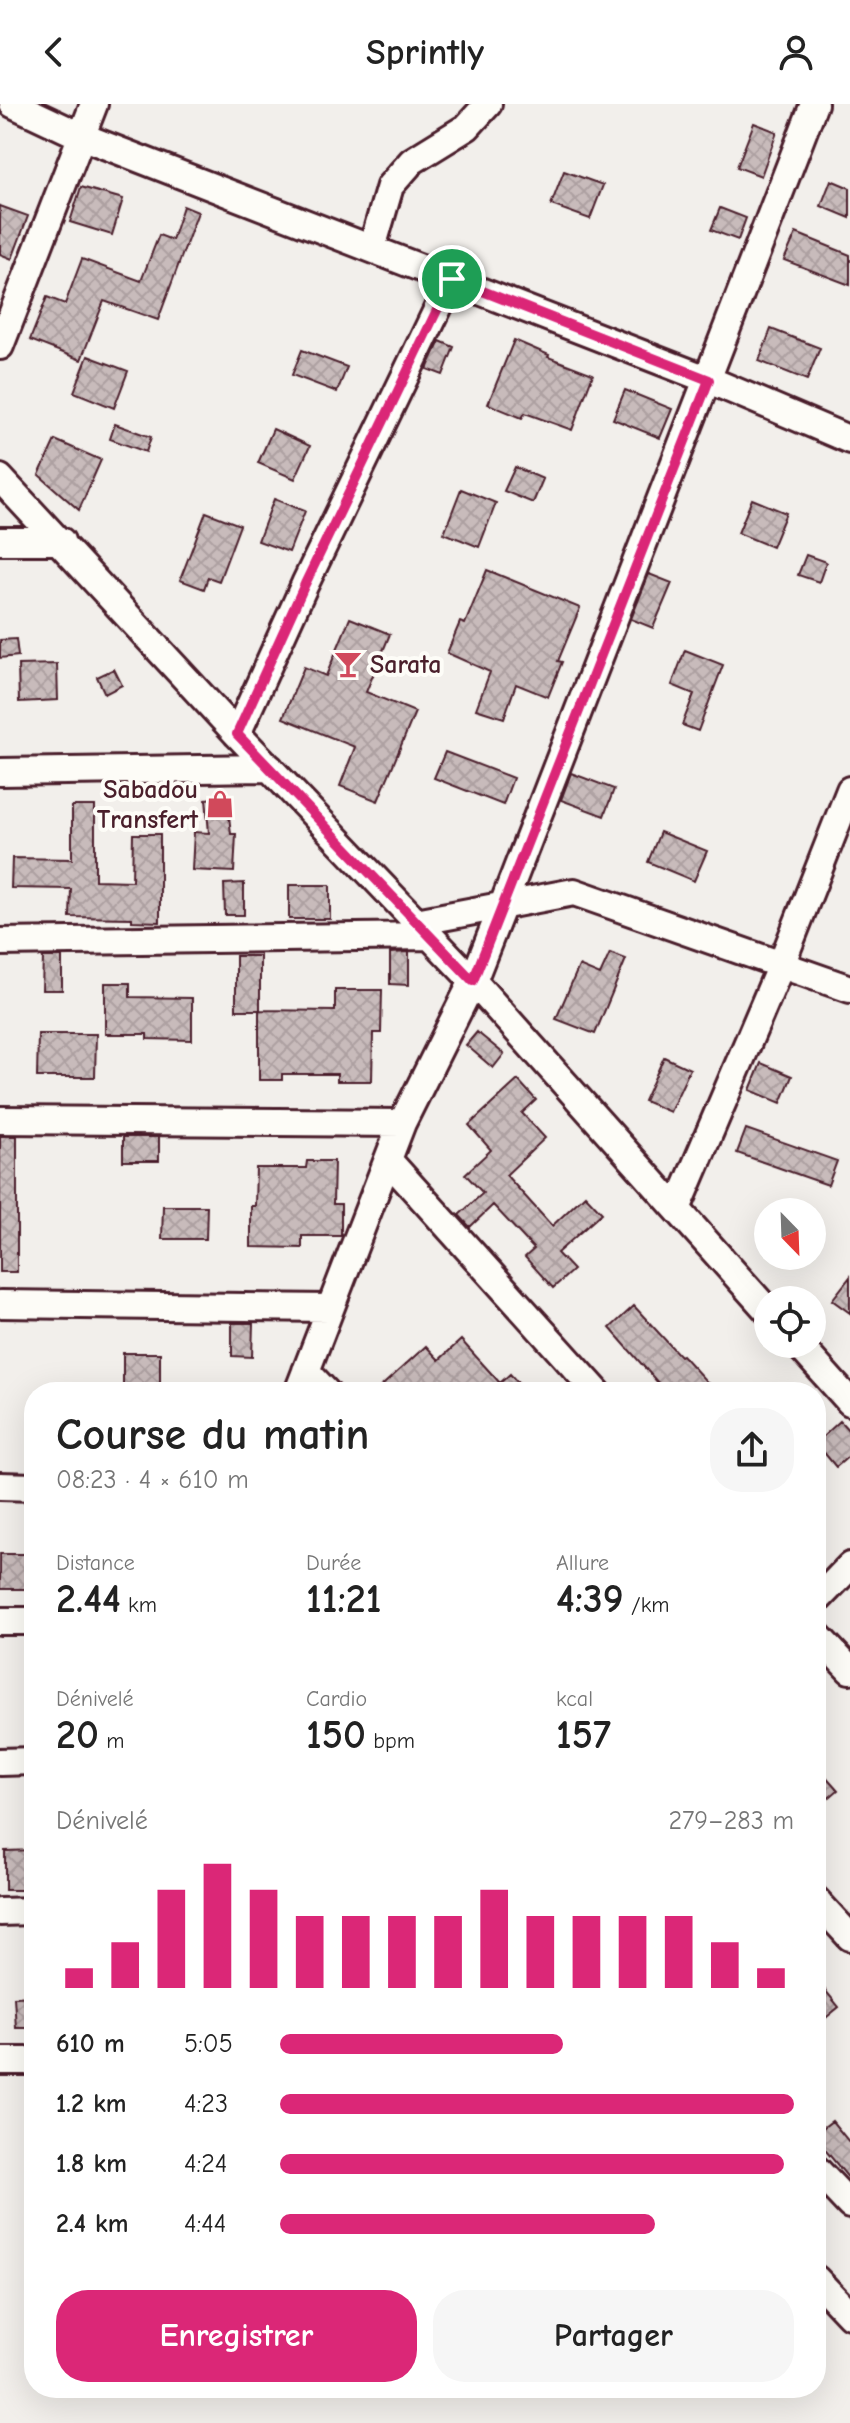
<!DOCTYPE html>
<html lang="fr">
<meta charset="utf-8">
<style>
:root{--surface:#fff;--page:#f6f6f6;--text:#222;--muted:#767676;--accent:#db2777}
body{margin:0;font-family:"Comic Neue",sans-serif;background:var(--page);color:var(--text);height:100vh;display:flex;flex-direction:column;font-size:30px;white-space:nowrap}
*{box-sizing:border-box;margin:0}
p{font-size:26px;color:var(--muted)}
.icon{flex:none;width:44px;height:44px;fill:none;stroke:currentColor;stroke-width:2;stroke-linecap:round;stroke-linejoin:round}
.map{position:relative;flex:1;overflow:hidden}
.panel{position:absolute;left:24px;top:1278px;width:802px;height:1016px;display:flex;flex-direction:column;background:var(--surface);border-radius:32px;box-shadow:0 8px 32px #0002}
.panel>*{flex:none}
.needle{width:52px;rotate:157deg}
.fabs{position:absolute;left:754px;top:1094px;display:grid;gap:16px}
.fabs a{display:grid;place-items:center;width:72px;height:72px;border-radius:50%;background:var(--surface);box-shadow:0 8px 32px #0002;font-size:40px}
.pin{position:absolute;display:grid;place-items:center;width:68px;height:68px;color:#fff;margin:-34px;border:4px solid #fff;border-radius:50%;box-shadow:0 2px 8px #0007}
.round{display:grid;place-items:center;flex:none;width:84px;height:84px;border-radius:32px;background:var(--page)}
.summary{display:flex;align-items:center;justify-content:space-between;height:136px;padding:0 32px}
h1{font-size:44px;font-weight:700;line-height:60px}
.metrics{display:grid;grid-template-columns:repeat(3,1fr);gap:12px;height:136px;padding:8px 32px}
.metrics div{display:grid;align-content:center}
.metrics b{font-size:40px;font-weight:700}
.metrics small{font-size:22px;font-weight:400}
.metrics p{font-size:22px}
.chart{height:224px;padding:16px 32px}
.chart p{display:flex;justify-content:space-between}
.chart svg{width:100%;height:144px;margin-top:8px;stroke:var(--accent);stroke-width:6}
.button{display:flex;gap:16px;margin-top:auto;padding:16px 32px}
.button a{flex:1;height:92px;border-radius:32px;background:var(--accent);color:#fff;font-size:32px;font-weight:700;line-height:92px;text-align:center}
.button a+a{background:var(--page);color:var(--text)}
ul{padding:0 32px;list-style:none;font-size:26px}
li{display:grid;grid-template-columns:128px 96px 1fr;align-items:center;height:60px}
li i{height:20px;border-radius:10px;background:var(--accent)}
header{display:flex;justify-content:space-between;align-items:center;height:104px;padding:0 32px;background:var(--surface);font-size:36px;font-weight:700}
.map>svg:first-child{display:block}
.building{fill:url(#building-cross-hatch);stroke:#4a1f2b;stroke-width:2}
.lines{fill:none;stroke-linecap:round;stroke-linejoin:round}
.minor-casing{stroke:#4a1f2b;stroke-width:32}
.minor{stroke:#fdfcf7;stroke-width:26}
.route-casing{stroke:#fff;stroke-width:16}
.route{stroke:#db2777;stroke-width:10}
.labels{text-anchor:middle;stroke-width:8;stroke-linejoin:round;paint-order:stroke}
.poi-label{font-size:26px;font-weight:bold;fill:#4a1f2b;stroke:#fdfcf7;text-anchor:start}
</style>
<header><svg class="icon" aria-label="back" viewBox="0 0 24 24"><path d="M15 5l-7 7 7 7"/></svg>Sprintly<svg class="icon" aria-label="person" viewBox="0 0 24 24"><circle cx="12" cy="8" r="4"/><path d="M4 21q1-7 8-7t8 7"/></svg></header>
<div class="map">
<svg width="850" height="2319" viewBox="0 0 850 2319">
<defs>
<pattern id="building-cross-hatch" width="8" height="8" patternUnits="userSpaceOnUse" patternTransform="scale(2)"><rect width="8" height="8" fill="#c8bbbb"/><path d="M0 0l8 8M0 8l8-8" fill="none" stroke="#ada0a1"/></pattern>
</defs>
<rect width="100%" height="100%" fill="#f2efeb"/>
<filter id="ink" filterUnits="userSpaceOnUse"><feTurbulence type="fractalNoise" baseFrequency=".0125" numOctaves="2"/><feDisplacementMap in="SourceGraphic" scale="16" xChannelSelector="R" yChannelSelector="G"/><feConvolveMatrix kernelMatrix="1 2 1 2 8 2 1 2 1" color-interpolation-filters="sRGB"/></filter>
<g filter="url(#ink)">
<path class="building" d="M754,19L777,28L761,72L737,63Z
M564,67L603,81L590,115L551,101Z
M831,76L850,84V114L821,102Z
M81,83L123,95L112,131L70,118Z
M0,102L28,112L12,155L0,150Z
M183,102L198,108L158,216L104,197L81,256L30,236L47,193L65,200L82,155L141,177L159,131L172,136Z
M720,104L746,114L738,136L711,126Z
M796,129L850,151V181L784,156Z
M771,225L820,244L807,276L759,257Z
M514,236L549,251L548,253L593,270L572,326L525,309L522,314L488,300Z
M440,237L454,243L443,271L427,265Z
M302,246L347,263L337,288L292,271Z
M88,252L128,267L114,304L74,288Z
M625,286L672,305L660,334L613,315Z
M115,320L151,333L146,348L110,335Z
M273,325L310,342L295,375L258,359Z
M55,336L101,356L79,406L39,371Z
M515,363L543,375L533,399L504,387Z
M461,385L496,399L479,443L444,429Z
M274,395L305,407L289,448L258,437Z
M752,395L786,409L772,443L738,429Z
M206,408L240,421L219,477L208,473L204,485L180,476Z
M806,451L826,458L819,478L798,471Z
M487,466L580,504L558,557L562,558L548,593L516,580L504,614L476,605L490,568L447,549L460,518L465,520Z
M649,470L672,479L653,524L631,515Z
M350,514L390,530L366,588L415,608L378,697L340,682L355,643L283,614L304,563L326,572Z
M16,535L18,552L0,554V536Z
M685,546L723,561L698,627L682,621L694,590L672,581Z
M57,560L58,596L19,598L18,561Z
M114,565L122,581L105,590L97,573Z
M445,648L513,674L503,701L434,674Z
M571,669L614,685L604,712L561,696Z
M227,693L231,730H236L234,768L192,766L194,728L209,729L206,695Z
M72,702H95V776L132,777L133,730H160V818L132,817V814L70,813L71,785L11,784L12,754L72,755Z
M660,728L707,747L694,777L648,758Z
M244,779V811H225L224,780Z
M289,781H330V815H289Z
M409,848V881L390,880V849Z
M610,849L626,855L595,930L556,915L579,862L600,871Z
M236,852H260V906H236Z
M43,853H62V886H42Z
M105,879H130V893L192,894V936L147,935V930H105Z
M335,886H382L381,929H373L372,977H337V970H282V976H259V906L335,907Z
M477,928L504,950L493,964L466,941Z
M38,930H96L95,973H37Z
M664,953L690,965L670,1008L644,997Z
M761,959L792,972L781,999L750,986Z
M518,976L536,996L522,1009L545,1034L506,1071L552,1122L585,1091L602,1109L557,1149L573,1166L553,1184L525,1153L534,1145L493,1101L470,1123L459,1111L483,1089L465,1070L491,1046L469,1021Z
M746,1025L837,1057L828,1081L737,1049Z
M0,1032H17V1168H0Z
M123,1033H159V1057H123Z
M307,1057H334L333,1100H341V1132H302V1144L251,1143V1102H255L256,1064H306Z
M163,1102H207L206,1135H162Z
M850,1173V1209L832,1196Z
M634,1202L680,1252L682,1251L716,1288H666L610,1224Z
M232,1219H253L252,1253L232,1252Z
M461,1236L500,1279L510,1270L526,1288H375L426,1242L439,1256Z
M123,1249H160V1282H123Z
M840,1317L850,1328V1351L836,1363L816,1339Z
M0,1450H34V1485H0Z
M816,1661L838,1686L816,1705Z
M34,1746V1786H5V1747Z
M816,1875L839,1903L816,1922Z
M34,1892V1924H16L14,1893Z
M832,2017L850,2039V2076L816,2035V2029Z"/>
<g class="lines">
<defs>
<path id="minor" d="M13,0L81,32L709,276L850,336
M372,144L390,82L412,57L467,23L488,0
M0,242L94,0
M0,374L237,630L473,877L768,1207
M0,437H61
M237,630L305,480L452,175
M0,668L270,664
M416,818L574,788L850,885
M0,838L431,832
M0,1016L402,1019
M388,1056L597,1288
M677,1105L781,861L850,686
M0,1200L329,1204
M798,1240L850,1298
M306,1267L326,1288
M298,1288L402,1019L473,877L503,801L814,0
M0,1382L34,1383
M816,1497L850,1462
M0,1517H34
M816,1530L850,1566
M0,1658L34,1657
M816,1796L850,1833
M0,1808L34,1807
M0,1957H34
M816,2065L850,2101
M816,2175L850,2211"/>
</defs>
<use href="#minor" class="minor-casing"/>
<use href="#minor" class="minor"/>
</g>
</g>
<g class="lines" filter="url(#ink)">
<defs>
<path id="route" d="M452,175L709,276L473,877L237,630L305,480Z"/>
</defs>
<use href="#route" class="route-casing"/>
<use href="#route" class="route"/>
</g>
<defs>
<symbol id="bar-bare" viewBox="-9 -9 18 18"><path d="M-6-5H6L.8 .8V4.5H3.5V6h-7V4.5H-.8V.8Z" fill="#d1495b" stroke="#fdfcf7" stroke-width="2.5" paint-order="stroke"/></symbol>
<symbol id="shop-bare" viewBox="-9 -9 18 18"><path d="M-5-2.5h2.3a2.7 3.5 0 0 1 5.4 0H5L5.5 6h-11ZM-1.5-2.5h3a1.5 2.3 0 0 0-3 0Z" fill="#d1495b" stroke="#fdfcf7" stroke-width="2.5" paint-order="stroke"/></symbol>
</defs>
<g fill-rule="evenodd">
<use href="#bar-bare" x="328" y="540" width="40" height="40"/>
<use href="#shop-bare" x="200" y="680" width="40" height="40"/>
</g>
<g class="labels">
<g class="poi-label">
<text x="370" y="569">Sarata</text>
<text x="198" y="694" text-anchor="end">Sabadou<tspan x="198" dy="30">Transfert</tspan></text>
</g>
</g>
</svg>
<div class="fabs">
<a><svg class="needle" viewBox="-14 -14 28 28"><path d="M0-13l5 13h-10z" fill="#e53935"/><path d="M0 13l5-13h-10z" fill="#767676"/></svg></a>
<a><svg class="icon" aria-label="locate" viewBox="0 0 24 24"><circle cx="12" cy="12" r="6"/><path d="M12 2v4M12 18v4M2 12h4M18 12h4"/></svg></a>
</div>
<div class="pin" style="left:452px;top:175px;background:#1e9e55"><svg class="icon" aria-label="arrive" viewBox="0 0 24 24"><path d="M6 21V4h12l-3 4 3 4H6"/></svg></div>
<section class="panel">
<div class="summary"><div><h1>Course du matin</h1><p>08:23 · 4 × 610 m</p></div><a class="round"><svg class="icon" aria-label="share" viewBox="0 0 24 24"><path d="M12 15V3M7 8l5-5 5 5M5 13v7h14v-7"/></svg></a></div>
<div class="metrics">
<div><p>Distance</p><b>2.44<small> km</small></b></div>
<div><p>Durée</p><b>11:21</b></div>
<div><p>Allure</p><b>4:39<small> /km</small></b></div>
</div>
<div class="metrics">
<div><p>Dénivelé</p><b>20<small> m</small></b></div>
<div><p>Cardio</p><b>150<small> bpm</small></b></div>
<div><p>kcal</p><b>157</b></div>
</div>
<div class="chart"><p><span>Dénivelé</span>279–283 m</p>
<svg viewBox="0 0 160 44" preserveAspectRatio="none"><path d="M5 44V38M15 44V30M25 44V14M35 44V6M45 44V14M55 44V22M65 44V22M75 44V22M85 44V22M95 44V14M105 44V22M115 44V22M125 44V22M135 44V22M145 44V30M155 44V38"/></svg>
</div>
<ul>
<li><b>610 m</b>5:05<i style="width:55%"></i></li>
<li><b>1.2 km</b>4:23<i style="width:100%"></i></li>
<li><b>1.8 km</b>4:24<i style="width:98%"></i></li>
<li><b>2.4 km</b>4:44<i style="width:73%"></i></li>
</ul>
<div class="button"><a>Enregistrer</a><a>Partager</a></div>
</section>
</div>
